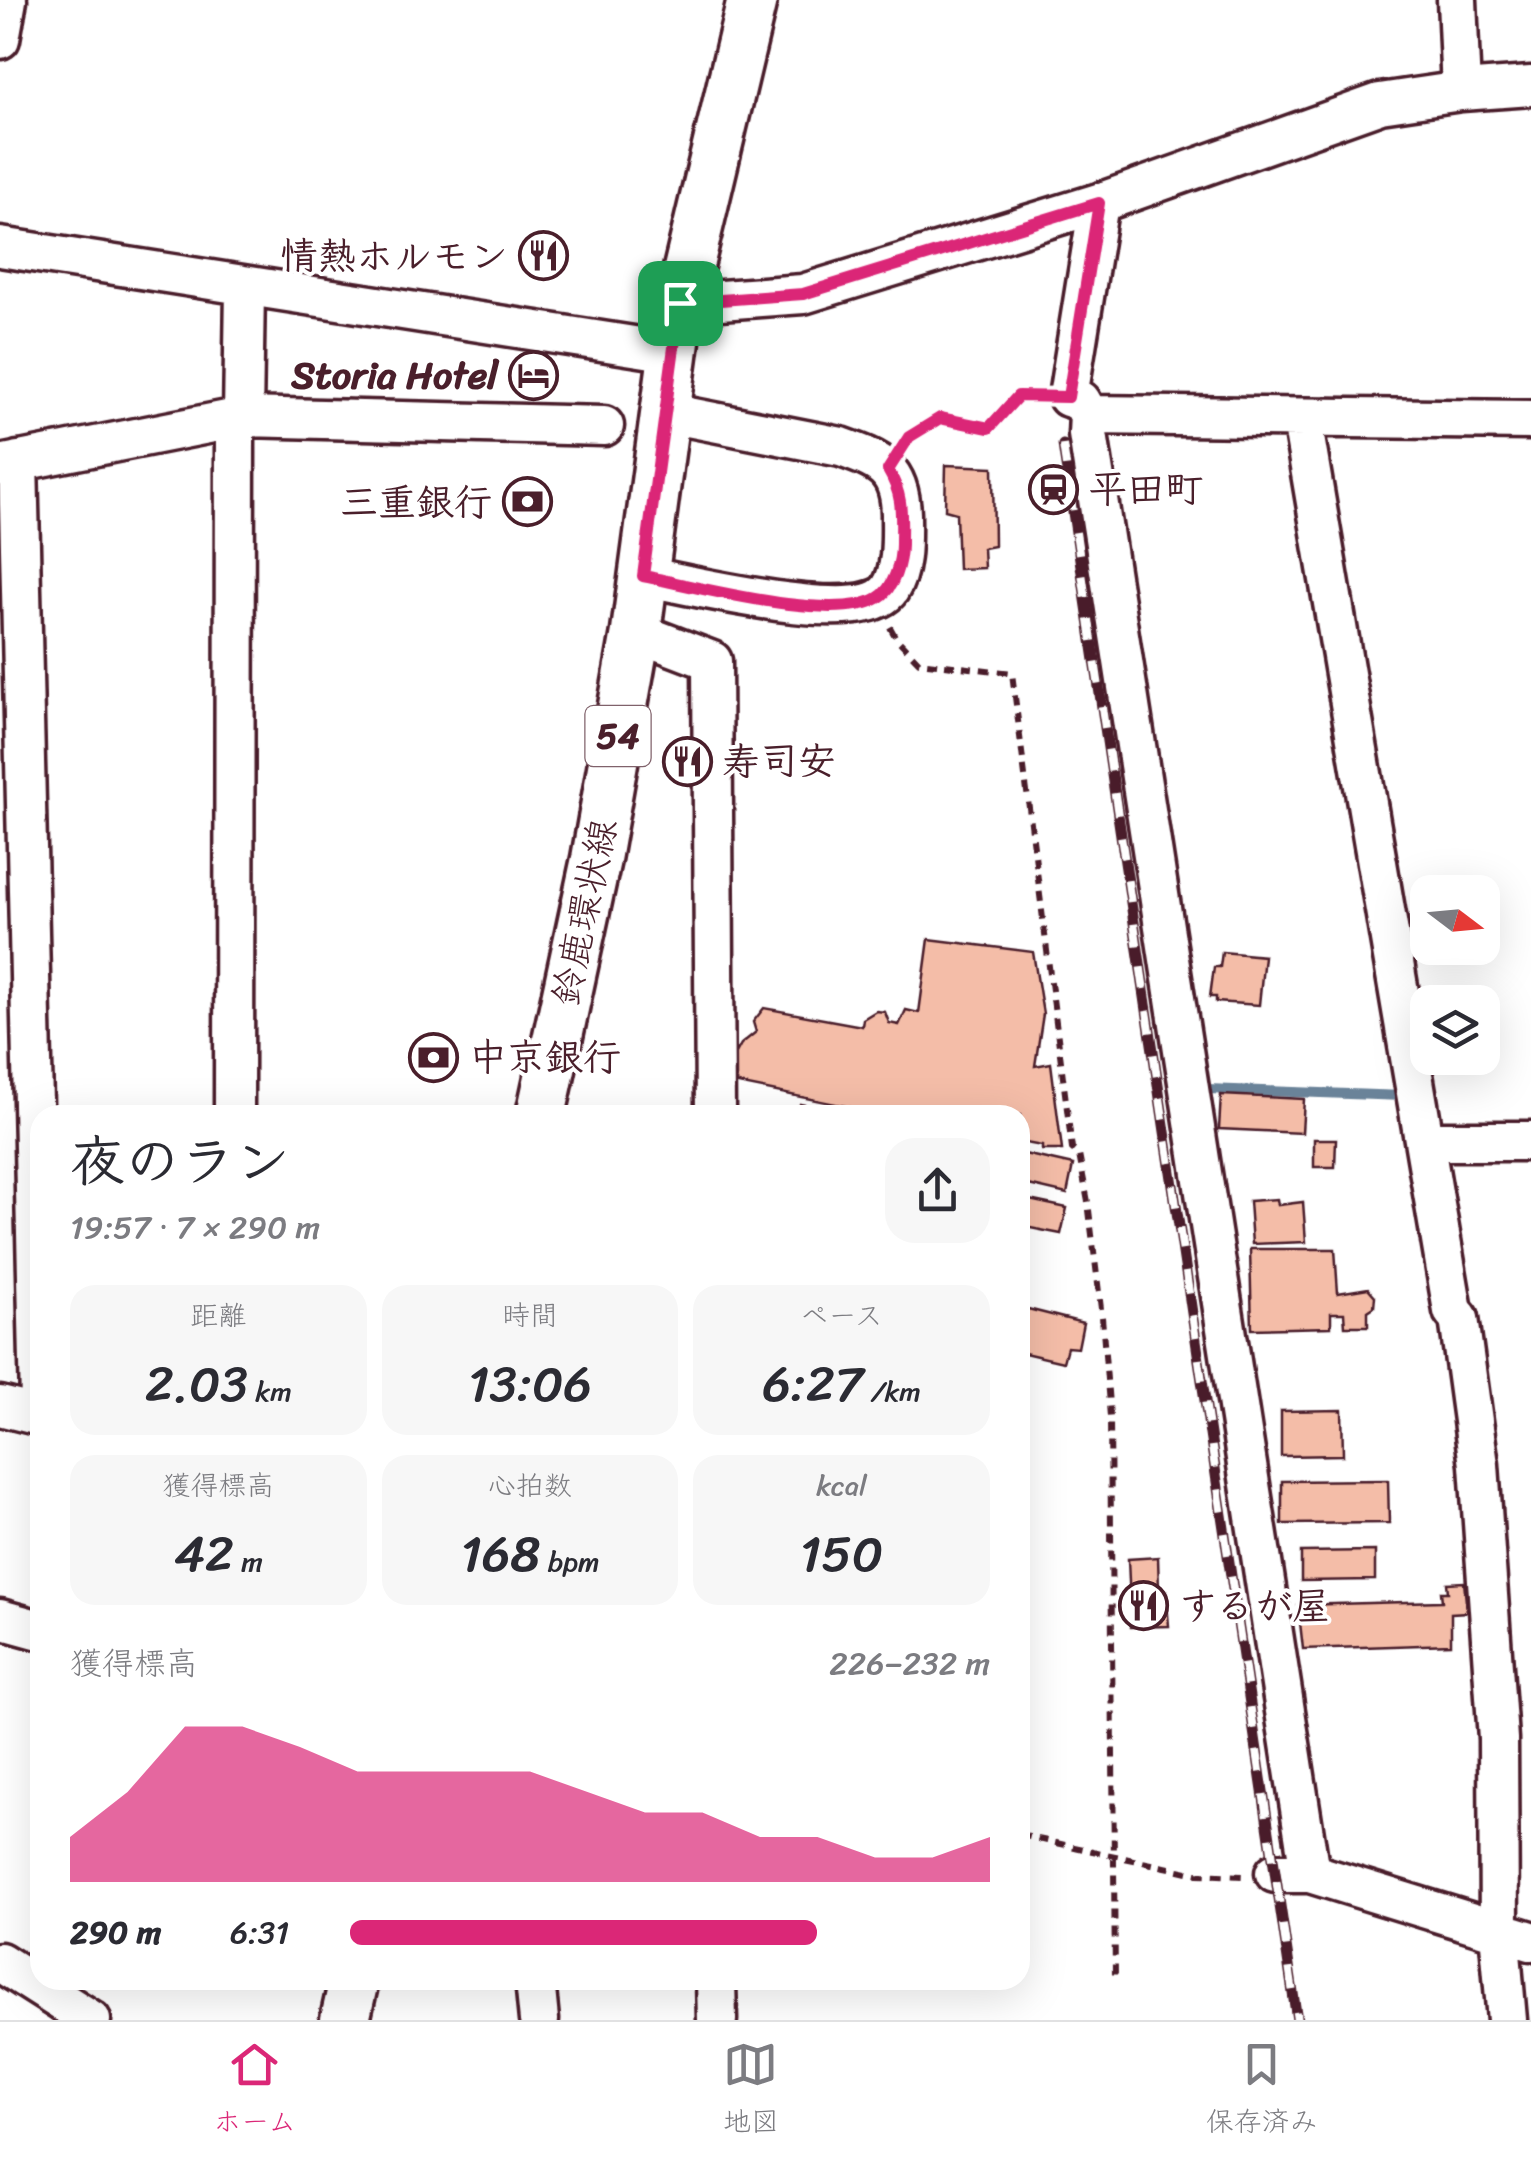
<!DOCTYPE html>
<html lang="ja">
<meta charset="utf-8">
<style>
:root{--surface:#fff;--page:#f7f7f7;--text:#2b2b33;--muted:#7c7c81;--line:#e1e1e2;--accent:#db2777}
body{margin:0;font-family:Sriracha,"Klee One",sans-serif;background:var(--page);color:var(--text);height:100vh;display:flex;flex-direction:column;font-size:38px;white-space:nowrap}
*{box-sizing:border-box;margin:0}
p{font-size:32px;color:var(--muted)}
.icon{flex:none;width:55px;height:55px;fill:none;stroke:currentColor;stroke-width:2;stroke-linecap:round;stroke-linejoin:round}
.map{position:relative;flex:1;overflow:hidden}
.drawer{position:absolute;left:30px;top:1105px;width:1000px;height:885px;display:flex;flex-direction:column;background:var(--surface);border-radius:30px;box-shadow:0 10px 40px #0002}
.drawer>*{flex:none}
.needle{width:65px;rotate:106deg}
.tools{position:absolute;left:1410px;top:875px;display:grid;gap:20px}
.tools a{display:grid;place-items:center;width:90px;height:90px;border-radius:20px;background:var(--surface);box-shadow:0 10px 40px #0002;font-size:50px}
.pin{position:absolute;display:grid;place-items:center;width:85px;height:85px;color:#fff;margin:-42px;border-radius:20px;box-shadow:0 5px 15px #0006}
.round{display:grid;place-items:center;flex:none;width:105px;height:105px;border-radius:30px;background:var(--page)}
.summary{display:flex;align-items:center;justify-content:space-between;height:170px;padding:0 40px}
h1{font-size:55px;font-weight:600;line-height:75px}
.stats{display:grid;grid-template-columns:repeat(3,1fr);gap:15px;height:170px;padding:10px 40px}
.stats div{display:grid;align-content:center;border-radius:25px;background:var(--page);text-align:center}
.stats b{font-size:50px;font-weight:600}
.stats small{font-size:28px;font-weight:400}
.stats p{font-size:28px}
.chart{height:280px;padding:20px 40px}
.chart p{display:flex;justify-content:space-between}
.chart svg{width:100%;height:180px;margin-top:10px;fill:var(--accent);opacity:.7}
ul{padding:0 40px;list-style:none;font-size:32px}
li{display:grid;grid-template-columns:160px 120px 1fr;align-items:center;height:75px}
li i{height:25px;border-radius:12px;background:var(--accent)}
.dock{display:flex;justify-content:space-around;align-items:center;height:140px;border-top:2px solid var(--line);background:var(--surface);font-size:28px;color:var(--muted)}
.dock a{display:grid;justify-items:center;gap:5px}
.dock .active{color:var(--accent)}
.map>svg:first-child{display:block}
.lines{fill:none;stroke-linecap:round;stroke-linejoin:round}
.stream{stroke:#6b8399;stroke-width:10}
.building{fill:#f4bda8;stroke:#4a1f2b;stroke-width:2.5}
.minor-casing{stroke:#4a1f2b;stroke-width:45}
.major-casing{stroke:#4a1f2b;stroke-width:55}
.path{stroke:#4a1f2b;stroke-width:6;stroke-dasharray:10 8;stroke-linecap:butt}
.minor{stroke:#fff;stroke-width:38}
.major{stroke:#fff;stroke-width:48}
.rail-casing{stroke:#4a1f2b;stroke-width:11}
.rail{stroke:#fff;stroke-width:8;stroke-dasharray:22;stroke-linecap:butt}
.route-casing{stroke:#fff;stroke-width:20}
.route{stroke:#db2777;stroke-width:12}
.labels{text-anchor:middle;stroke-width:8;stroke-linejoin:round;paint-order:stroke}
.shield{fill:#fff;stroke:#80626b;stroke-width:2.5}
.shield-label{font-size:35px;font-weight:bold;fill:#4a1f2b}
.poi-label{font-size:38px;font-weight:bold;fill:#4a1f2b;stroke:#fff;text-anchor:start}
.street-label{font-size:38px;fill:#4a1f2b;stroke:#fff}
</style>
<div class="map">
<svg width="1531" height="2020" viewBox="0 0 1531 2020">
<rect width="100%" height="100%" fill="#fff"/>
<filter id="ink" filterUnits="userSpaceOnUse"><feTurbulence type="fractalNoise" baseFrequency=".01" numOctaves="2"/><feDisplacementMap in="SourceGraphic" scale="20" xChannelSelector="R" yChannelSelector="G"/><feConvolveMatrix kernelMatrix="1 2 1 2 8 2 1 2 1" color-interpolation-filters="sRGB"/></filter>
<g filter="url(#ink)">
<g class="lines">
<path class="stream" d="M1207,1089L1404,1096"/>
</g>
<path class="building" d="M946,465L993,467L994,546L983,548L984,568L958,569L956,513L945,510Z
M929,939L1033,952L1043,1014L1035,1066L1051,1063L1062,1150H1042V1146L1020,1142V1115H889L738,1084L733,1071L735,1055L741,1044L756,1032L753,1022L764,1008L862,1026L863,1019L876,1011L885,1012L889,1023L899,1025L906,1010L919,1013Z
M1222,952L1264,956L1259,1005L1216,1002V997H1210L1214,967H1220Z
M1221,1095L1304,1099L1302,1133L1219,1129Z
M800,1104L851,1115H798Z
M1314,1139H1336L1335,1167H1314Z
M1020,1153L1073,1165L1067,1194L1020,1183Z
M1020,1198L1067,1208L1061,1234L1020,1226Z
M1277,1199L1278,1205L1303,1202L1306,1242L1252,1244L1249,1201Z
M1250,1249H1335L1338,1293L1368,1288L1375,1296L1374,1307L1368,1311V1326H1345L1344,1313H1331V1327L1252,1329Z
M1020,1307L1083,1323L1078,1348L1067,1347L1063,1362L1020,1352Z
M1342,1410L1343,1455L1281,1456V1411Z
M1388,1480L1389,1523L1282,1524V1481Z
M1375,1551V1580L1301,1581V1552Z
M1158,1557L1159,1590H1166L1169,1626L1131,1627L1128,1559Z
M1464,1582L1467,1612L1451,1613V1644L1303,1649L1298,1605L1442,1601L1441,1592H1448L1447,1583Z"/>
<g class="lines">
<defs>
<path id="minor" d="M1457,0L1461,91
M0,39L7,0
M1099,203L1068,397L1081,401L1089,415L1531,420
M0,247L672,352
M680,303L803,294L1099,203L1380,103L1461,91L1531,86
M1089,415L1088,434L1310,1873
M243,417L245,288
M1302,420L1453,1311L1459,1318L1479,1465L1498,1739L1499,1931L1507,2020
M18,461L40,1404
M0,465L243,417L604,426
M643,576C687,584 863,629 890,589C903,569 901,536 901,514C900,468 880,461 841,447L663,412
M636,632L712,661L715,1115
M234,1115L235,418
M1425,1141H1531
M0,1406L40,1416
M0,1619L40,1630
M1275,1873H1310L1531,1941
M0,1962L91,2020
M535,1980L539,2020
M716,1980L717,2020"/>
<path id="major" d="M541,1115L596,859L636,632L680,303L752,0
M345,2020L354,1980"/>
</defs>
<use href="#minor" class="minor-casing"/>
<use href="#major" class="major-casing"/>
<path class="path" d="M904,444L909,437L940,418L989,428L1018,396H1037
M890,627L896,638L919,662L1012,673L1072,1149L1079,1155L1088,1202L1102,1317L1110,1417L1115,1979
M1020,1835L1197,1874L1244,1876"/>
<use href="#minor" class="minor"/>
<use href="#major" class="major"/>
<defs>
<path id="rail" d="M1063,445L1297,2020"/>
</defs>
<use href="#rail" class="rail-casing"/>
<use href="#rail" class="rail"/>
</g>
</g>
<g class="lines" filter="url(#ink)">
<defs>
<path id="route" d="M1099,203L1068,397L1018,396L989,428L940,418L909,437L888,470C904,497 901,513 901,544C901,562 894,589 878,598C834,624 695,586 643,576L680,303L803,294Z"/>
</defs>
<use href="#route" class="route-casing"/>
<use href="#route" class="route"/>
</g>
<defs>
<symbol id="restaurant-ring" viewBox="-11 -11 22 22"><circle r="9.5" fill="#fff" stroke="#4a1f2b" stroke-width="1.5"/><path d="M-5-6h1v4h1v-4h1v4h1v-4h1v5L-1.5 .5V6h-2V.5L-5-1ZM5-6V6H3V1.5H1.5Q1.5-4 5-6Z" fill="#4a1f2b"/></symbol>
<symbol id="hotel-ring" viewBox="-11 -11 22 22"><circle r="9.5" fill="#fff" stroke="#4a1f2b" stroke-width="1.5"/><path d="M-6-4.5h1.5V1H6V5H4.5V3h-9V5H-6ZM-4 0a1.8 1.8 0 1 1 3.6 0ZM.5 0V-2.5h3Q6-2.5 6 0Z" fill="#4a1f2b"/></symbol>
<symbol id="station-ring" viewBox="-11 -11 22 22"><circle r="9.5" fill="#fff" stroke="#4a1f2b" stroke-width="1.5"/><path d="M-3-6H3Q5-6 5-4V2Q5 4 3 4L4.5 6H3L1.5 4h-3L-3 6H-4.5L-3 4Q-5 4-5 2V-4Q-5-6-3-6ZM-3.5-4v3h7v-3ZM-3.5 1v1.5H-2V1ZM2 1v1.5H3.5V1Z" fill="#4a1f2b"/></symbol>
<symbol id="bank-ring" viewBox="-11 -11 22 22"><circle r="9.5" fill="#fff" stroke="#4a1f2b" stroke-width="1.5"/><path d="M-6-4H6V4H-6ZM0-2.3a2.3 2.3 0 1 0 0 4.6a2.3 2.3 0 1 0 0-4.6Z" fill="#4a1f2b"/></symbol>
</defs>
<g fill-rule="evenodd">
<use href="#restaurant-ring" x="516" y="228" width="55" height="55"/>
<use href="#hotel-ring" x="506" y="348" width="55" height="55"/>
<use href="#station-ring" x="1026" y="462" width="55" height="55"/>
<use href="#bank-ring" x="500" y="474" width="55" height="55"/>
<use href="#restaurant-ring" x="660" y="734" width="55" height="55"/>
<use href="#bank-ring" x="406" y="1030" width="55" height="55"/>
<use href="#restaurant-ring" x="1116" y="1578" width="55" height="55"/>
</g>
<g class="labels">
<rect class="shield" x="585.5" y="706" width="65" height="60" rx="8"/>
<g class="shield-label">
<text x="618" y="748">54</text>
</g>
<g class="poi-label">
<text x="508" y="269" text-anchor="end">情熱ホルモン</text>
<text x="498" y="388" text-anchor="end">Storia Hotel</text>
<text x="1089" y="502">平田町</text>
<text x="492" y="515" text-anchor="end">三重銀行</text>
<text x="722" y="774">寿司安</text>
<text x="469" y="1070">中京銀行</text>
<text x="1179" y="1619">するが屋</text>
</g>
<g class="street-label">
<text transform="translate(584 912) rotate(-78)" y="13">鈴鹿環状線</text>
</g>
</g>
</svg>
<div class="tools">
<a><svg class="needle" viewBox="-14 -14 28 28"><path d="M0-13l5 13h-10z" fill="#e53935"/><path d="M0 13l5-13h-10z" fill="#7c7c81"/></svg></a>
<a><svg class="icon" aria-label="layers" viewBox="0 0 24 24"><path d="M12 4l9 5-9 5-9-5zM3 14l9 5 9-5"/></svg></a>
</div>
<div class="pin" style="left:680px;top:303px;background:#1e9e55"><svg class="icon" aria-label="arrive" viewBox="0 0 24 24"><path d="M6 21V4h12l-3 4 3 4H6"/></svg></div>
<section class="drawer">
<div class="summary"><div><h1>夜のラン</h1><p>19:57 · 7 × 290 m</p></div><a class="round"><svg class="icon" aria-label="share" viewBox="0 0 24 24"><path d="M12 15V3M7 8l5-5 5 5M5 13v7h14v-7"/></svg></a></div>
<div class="stats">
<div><p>距離</p><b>2.03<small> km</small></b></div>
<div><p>時間</p><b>13:06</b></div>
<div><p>ペース</p><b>6:27<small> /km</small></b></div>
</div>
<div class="stats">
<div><p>獲得標高</p><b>42<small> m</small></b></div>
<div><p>心拍数</p><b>168<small> bpm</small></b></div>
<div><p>kcal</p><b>150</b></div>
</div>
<div class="chart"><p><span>獲得標高</span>226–232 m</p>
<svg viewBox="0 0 160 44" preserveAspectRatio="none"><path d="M0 44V33L10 22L20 6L30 6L40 11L50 17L60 17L70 17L80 17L90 22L100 27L110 27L120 33L130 33L140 38L150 38L160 33V44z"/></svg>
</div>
<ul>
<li><b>290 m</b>6:31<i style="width:73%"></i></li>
</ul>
</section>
</div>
<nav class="dock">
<a class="active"><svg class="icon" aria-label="home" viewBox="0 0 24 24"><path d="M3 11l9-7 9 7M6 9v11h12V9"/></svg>ホーム</a>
<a><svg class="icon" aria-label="map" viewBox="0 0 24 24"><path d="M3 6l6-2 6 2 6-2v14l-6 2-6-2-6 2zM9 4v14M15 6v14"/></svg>地図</a>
<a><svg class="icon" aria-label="saved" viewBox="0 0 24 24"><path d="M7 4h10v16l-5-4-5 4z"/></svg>保存済み</a>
</nav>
